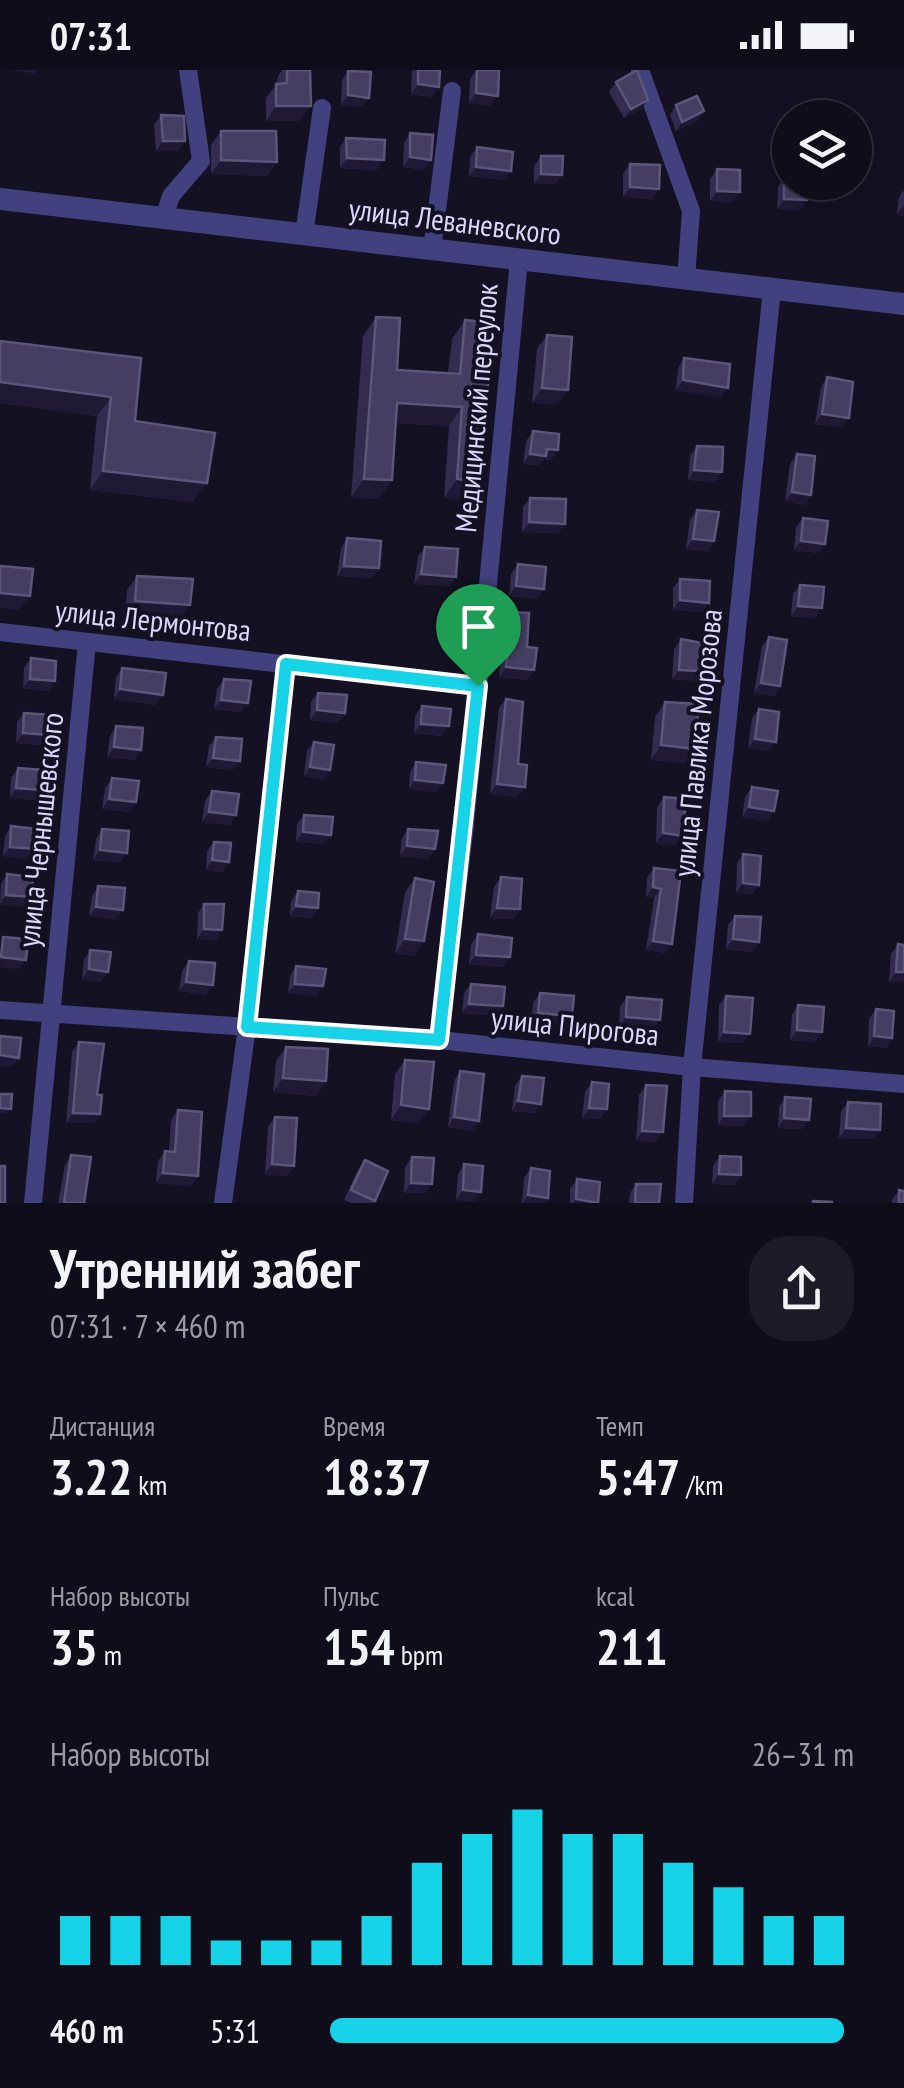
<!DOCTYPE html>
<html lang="ru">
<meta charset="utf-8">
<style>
:root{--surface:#0f0d1a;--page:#1d1b27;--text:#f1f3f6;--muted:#9b9ca2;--line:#2f2d39;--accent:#16d3e8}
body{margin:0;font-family:"PT Sans Narrow",sans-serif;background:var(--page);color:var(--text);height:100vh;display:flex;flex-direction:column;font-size:38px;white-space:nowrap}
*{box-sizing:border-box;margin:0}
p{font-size:32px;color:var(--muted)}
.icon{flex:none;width:55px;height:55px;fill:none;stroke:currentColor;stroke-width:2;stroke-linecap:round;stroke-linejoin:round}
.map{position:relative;height:1133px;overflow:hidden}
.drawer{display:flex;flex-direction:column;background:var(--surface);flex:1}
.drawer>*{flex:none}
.buttons{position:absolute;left:772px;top:30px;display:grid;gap:20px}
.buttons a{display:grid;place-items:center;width:100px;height:100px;border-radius:50%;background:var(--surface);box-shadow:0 5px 25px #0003,0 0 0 2px var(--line);font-size:50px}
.pin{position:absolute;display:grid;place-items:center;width:85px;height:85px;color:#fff;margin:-102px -42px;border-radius:50% 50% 50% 0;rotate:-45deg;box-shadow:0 0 10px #0007}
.pin .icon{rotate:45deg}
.round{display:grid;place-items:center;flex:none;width:105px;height:105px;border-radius:40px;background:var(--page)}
.head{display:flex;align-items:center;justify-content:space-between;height:170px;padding:0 50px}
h1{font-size:55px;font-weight:600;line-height:75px}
.stats{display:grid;grid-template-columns:repeat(3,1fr);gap:15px;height:170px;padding:10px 50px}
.stats div{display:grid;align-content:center}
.stats b{font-size:50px;font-weight:600}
.stats small{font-size:28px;font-weight:400}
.stats p{font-size:28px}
.chart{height:280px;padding:20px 50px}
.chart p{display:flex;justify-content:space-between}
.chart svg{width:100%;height:180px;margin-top:10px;stroke:var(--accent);stroke-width:6}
ul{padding:0 50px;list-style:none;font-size:32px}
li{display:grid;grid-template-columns:160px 120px 1fr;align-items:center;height:75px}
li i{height:25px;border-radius:12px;background:var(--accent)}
.status{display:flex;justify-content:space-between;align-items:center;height:70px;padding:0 50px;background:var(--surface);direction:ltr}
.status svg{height:28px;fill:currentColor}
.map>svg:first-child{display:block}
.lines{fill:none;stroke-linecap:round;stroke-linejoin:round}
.minor{stroke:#42407e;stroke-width:18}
.tertiary{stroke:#42407e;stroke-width:22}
.wall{fill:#332c50}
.shaded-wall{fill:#1f1936}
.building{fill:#453e62;stroke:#5c567a;stroke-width:2.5}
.route-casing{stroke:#fff;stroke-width:20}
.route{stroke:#16d3e8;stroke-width:12}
.labels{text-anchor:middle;stroke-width:8;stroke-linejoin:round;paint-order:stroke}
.street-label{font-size:30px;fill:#dbd7fb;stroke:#141123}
</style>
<div class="status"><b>07:31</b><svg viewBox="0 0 49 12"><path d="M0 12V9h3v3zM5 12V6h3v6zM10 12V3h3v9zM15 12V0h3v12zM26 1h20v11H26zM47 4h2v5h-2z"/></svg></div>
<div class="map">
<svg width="904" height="1133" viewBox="0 0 904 1133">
<rect width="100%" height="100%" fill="#141123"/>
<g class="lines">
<path class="minor" d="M640,0L691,141L686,209
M164,148L171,126L201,91L188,0
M304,165L322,38
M432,180L452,21
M0,562L478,616
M0,940L439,970L692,997L904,1014
M439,970L465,755L519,190
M33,1133L87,572
M223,1133L247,957L286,594
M684,1133L692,997L772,219"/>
<path class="tertiary" d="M0,129L904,234"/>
</g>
<path class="wall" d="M282,0H310L300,51H266V28L277,14V8Z
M412,0H440L432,27L411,24Z
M476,0H499L491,36L469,33L470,9Z
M348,1L369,28L362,37L341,35L342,10Z
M616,12L641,39L624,48L609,22Z
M676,35L704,41L697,51L676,61L670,45Z
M161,45L185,71L178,81H156L154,55Z
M221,61L267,106L211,104V75Z
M410,63L424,100L403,97L404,73Z
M346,68L377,100L340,98V77Z
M477,77L504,110L469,106L470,87Z
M541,86L562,105L555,114H534V96Z
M630,94L659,119L652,129L623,127V104Z
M717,99L740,122L733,132L710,131V109Z
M784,107L807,130L800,140L777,139L778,117Z
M904,120V146L897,144L899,127Z
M376,247L397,300L448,303L452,269L465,250L482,412L469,431L444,428L449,356L395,353L392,410L378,429L351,427L363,266Z
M547,265L558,334L532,333L537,279Z
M141,288L135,351L193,432L90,420L97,346L0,333Z
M684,288L721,327L676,320L678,298Z
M827,307L843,357L815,354L821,317Z
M533,361L558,380L551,390L544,389L539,395L523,394L526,371Z
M697,376L722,402L715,412L688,410L690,386Z
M797,384L811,425L805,435L785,431L790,394Z
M530,428L565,454L558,463L522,462L523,437Z
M697,440L714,471L708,481L686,479L690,450Z
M803,448L825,474L818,483L794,480L796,457Z
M347,468L379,498L372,508L337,506L341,478Z
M425,477L456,507L449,516L414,514L418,486Z
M518,494L544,519L537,529L509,526L511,504Z
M137,506L180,549L125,545L127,520Z
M680,509L709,533L702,542L673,540V518Z
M800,515L815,548L791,546L793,524Z
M511,542L527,577L534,600L527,610L499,607L504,552Z
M769,567L780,616L774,626L754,623L762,576Z
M681,569L700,601L693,611L672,609L674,579Z
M31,588L55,611L48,621L23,618L24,598Z
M122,598L156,635L114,629L116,607Z
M224,609L241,642L214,639L217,619Z
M318,623L338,653L310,650L311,632Z
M506,629L518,694V727L490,724L499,638Z
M665,632L695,679L685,693L651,690L655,647Z
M422,636L442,666L414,663L415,646Z
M759,639L769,681L748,678L752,648Z
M24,643L48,665L41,675L16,673L17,652Z
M116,656L141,680L134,690L107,687L110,666Z
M216,667L233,700L206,697L209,676Z
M314,672L324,710L304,706L307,681Z
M416,692L437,722L409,719L410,702Z
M18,698L35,730L10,728L11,708Z
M112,708L136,732L130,742L102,739L105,718Z
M752,717L767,751L742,747L745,727Z
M212,721L230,755L202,752L205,731Z
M664,727L683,766L676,775L656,773L657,737Z
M304,745L324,774L296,772L297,754Z
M11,756L28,789L3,786L5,766Z
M102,759L127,783L120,792L93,790L96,769Z
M408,759L435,779L428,789L400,786L402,768Z
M214,772L229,792L222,802L206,800L207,781Z
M743,784L759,815L752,824L736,823L737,793Z
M654,798L681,801L672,874L665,883L646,880L654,828L646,827L647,808Z
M7,804L24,837L0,834L1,814Z
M501,807L514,849L490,848L494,817Z
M415,808L424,871L414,886L395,884L405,822Z
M98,816L116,849L89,846L92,826Z
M298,821L318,838L311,848L290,846L291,831Z
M204,834L216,870L197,869L198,843Z
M735,846L759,872L752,882L726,879L728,855Z
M478,864L503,897L469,894L471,874Z
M898,874L904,875V912H889L891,884Z
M90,880L101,912L82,909L84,890Z
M189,891L206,925L179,921L182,901Z
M296,896L316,926L288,923L290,906Z
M471,914L497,946L462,943L464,923Z
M540,923L566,955L531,953L533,933Z
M726,926L743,973L718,972L719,935Z
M627,927L653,959L619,957L620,937Z
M798,935L815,972L790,970L792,945Z
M876,939L892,968L886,978L868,976L869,949Z
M79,972L97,1025L100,1044L94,1053H66L72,982Z
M286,977L326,1011L316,1026L273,1022L276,991Z
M405,990L429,1039L419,1053L391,1050L395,1004Z
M460,1001L473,1061L448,1057L454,1011Z
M522,1006L541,1034L534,1043L512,1041L515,1016Z
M592,1012L607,1039L600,1049L582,1048L585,1022Z
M646,1015L656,1072L636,1071L639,1025Z
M725,1021L744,1056L718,1055V1031Z
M785,1027L803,1059L778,1058L779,1037Z
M848,1032L880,1060L873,1069L839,1068L841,1041Z
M178,1040L198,1106L191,1116L156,1113L158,1091L165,1081H169L171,1050Z
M275,1047L294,1096L287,1106L265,1104L268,1057Z
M71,1085L84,1133H58L65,1095Z
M720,1086L741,1105L734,1115L712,1114L713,1096Z
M412,1087L432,1114L425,1123H404L405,1097Z
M365,1090L388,1101L374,1133H351L344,1130L358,1100Z
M464,1094L481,1122L474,1131L456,1130L458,1104Z
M531,1098L548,1128L544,1133H522L524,1108Z
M577,1109L598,1133H570V1119Z
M636,1114L659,1133H629L630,1123Z
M899,1120L904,1133H892V1130Z"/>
<path class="shaded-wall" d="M11,0H38L35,4Z
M418,14L439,17L432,27L411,24Z
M476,23L498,26L491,36L469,33Z
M348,25L369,28L362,37L341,35Z
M648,30L641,39L624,48L631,39Z
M276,36H311L300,51H266Z
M704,41L697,51L676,61L682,52Z
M163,71H185L178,81H156Z
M410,87L431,90L424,100L403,97Z
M347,88L384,90L377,100L340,98Z
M221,90L277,92L267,106L211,104Z
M476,97L511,101L504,110L469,106Z
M541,104L562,105L555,114H534Z
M630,117L659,119L652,129L623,127Z
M717,121L740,122L733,132L710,131Z
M784,129L807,130L800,140L777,139Z
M904,135V146L897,144Z
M683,310L728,318L721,327L676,320Z
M0,312L111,327L97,346L0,333Z
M542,318L568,320L558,334L532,333Z
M397,333L462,337L449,356L383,352Z
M822,344L849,348L843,357L815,354Z
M547,379L558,380L551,390L544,389L539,395L523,394L530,384Z
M694,400L722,402L715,412L688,410Z
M103,401L207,413L193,432L90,420Z
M364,409L392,410L378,429L351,427Z
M457,409L482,412L469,431L444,428Z
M792,422L811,425L805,435L785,431Z
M529,452L565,454L558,463L522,462Z
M693,469L714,471L708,481L686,479Z
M801,471L825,474L818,483L794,480Z
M344,496L379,498L372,508L337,506Z
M421,504L456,507L449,516L414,514Z
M516,516L544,519L537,529L509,526Z
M0,523L30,526L20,540L0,538Z
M680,530L709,533L702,542L673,540Z
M135,531L190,535L180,549L125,545Z
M798,536L822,538L815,548L791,546Z
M506,597L534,600L527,610L499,607Z
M679,600L700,601L693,611L672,609Z
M30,609L55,611L48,621L23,618Z
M761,613L780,616L774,626L754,623Z
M120,619L163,625L156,635L114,629Z
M221,630L248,633L241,642L214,639Z
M317,640L345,643L338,653L310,650Z
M421,654L449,656L442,666L414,663Z
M23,663L48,665L41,675L16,673Z
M755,669L776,672L769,681L748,678Z
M661,675L695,679L685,693L651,690Z
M114,677L141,680L134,690L107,687Z
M213,688L240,691L233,700L206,697Z
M310,697L330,700L324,710L304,706Z
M415,710L443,713L437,722L409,719Z
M497,714L525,717L518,727L490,724Z
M16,718L41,720L35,730L10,728Z
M109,729L136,732L130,742L102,739Z
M749,737L774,741L767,751L742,747Z
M209,742L236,745L230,755L202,752Z
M303,762L331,765L324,774L296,772Z
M663,763L683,766L676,775L656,773Z
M407,776L435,779L428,789L400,786Z
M10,777L35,779L28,789L3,786Z
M100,780L127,783L120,792L93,790Z
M212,790L229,792L222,802L206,800Z
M743,813L759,815L752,824L736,823Z
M653,817L661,819L654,828L646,827Z
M6,825L31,827L24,837L0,834Z
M296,836L318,838L311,848L290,846Z
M96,837L123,840L116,849L89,846Z
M497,838L520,839L514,849L490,848Z
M204,859L222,860L216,870L197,869Z
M405,869L424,871L414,886L395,884Z
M733,869L759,872L752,882L726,879Z
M653,871L672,874L665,883L646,880Z
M476,885L510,887L503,897L469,894Z
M1,887L26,890L19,899L0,898Z
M89,899L108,902L101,912L82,909Z
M896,902H904V912H889Z
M186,912L213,915L206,925L179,921Z
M295,914L323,916L316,926L288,923Z
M469,934L503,936L497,946L462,943Z
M538,943L572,946L566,955L531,953Z
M626,947L660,950L653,959L619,957Z
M797,960L822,962L815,972L790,970Z
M724,962L750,964L743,973L718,972Z
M874,966L892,968L886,978L868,976Z
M0,985L19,988L12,997L0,996Z
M283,1008L326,1011L316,1026L273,1022Z
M518,1031L541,1034L534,1043L512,1041Z
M401,1035L429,1039L419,1053L391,1050Z
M0,1038L11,1039L8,1044L0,1043Z
M589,1038L607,1039L600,1049L582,1048Z
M73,1043L100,1044L94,1053H66Z
M724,1046H751L744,1056L718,1055Z
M454,1047L479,1051L473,1061L448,1057Z
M784,1048L809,1050L803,1059L778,1058Z
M846,1058L880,1060L873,1069L839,1068Z
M642,1061L663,1062L656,1072L636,1071Z
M272,1094L294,1096L287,1106L265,1104Z
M163,1103L198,1106L191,1116L156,1113Z
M719,1104L741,1105L734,1115L712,1114Z
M411,1113L432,1114L425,1123H404Z
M463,1120L481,1122L474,1131L456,1130Z
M528,1125L548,1128L544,1133H523Z
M576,1129L598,1133H574Z"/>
<path class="building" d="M287,0H310L311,36H276V14L287,13Z
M418,0H440L439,17L418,14Z
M477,0H499L498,26L476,23Z
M637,0L648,30L631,39L616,12Z
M348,1L371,2L369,28L348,25Z
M697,26L704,41L682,52L676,35Z
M161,45L184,46L185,71H163Z
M221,61H276L277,92L221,90Z
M410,63L433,65L431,90L410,87Z
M346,68L385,70L384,90L347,88Z
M477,77L513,82L511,101L476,97Z
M541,86H563L562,105L541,104Z
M630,94L660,95L659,119L630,117Z
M717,99L740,100V122L717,121Z
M784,107L790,108V112H807V130L784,129Z
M376,247L400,248L397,300L460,304L465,250L492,253L482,412L457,409L462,337L397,333L392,410L364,409Z
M547,265L572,267L568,320L542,318Z
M0,271L141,288L135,351L215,363L207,413L103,401L111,327L0,312Z
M684,288L730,294L728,318L683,310Z
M827,307L853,312L849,348L822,344Z
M533,361L559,364L558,380L547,379L546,386L530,384Z
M697,376L723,377L722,402L694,400Z
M797,384L815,386L811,425L792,422Z
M530,428L566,429L565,454L529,452Z
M697,440L719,442L714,471L693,469Z
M803,448L828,451L825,474L801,471Z
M347,468L381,471L379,498L344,496Z
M425,477L458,479L456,507L421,504Z
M518,494L546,497L544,519L516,516Z
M0,496L33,499L30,526L0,523Z
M137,506L193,509L190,535L135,531Z
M680,509L710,511L709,533L680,530Z
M800,515L824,517L822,538L798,536Z
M511,542L529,543L527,577L537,578L534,600L506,597Z
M769,567L787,570L780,616L761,613Z
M681,569L702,573L700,601L679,600Z
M31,588L56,591L55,611L30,609Z
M122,598L166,603L163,625L120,619Z
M224,609L251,611L248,633L221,630Z
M318,623L347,625L345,643L317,640Z
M506,629L523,632L518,694L527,695L525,717L497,714Z
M665,632L699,634L695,679L661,675Z
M422,636L451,639L449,656L421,654Z
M759,639L779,642L776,672L755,669Z
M24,643L50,645L48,665L23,663Z
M116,656L143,658L141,680L114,677Z
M216,667L242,669L240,691L213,688Z
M314,672L334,675L330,700L310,697Z
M416,692L446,695L443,713L415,710Z
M18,698L43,700L41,720L16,718Z
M112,708L139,711L136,732L109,729Z
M752,717L778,721L774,741L749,737Z
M212,721L239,724L236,745L209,742Z
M664,727L686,729L683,766L663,763Z
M304,745L333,747L331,765L303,762Z
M11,756L37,759L35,779L10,777Z
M102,759L129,761L127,783L100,780Z
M408,759L438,761L435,779L407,776Z
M214,772L231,773L229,792L212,790Z
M743,784L761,786L759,815L743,813Z
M654,798L681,801L672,874L653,871L661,819L653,817Z
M7,804L33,807L31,827L6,825Z
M501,807L522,809L520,839L497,838Z
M415,808L434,812L424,871L405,869Z
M98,816L125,818L123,840L96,837Z
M298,821L319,823L318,838L296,836Z
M204,834H224L222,860L204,859Z
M735,846L761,847L759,872L733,869Z
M478,864L512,868L510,887L476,885Z
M3,867L28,869L26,890L1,887Z
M898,874L904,875V902H896Z
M90,880L111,882L108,902L89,899Z
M189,891L215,893L213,915L186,912Z
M296,896L326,899L323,916L295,914Z
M471,914L505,917L503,936L469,934Z
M540,923L574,926L572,946L538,943Z
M726,926L753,928L750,964L724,962Z
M627,927L662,930L660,950L626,947Z
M798,935L824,937L822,962L797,960Z
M876,939L894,941L892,968L874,966Z
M0,966L21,968L19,988L0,985Z
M79,972L104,974L97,1025H102L100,1044L73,1043Z
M286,977L328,979L326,1011L283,1008Z
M405,990L434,992L429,1039L401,1035Z
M460,1001L484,1004L479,1051L454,1047Z
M522,1006L544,1008L541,1034L518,1031Z
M592,1012L609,1014L607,1039L589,1038Z
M646,1015L667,1016L663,1062L642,1061Z
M725,1021L751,1022V1046H724Z
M0,1024H12L11,1039L0,1038Z
M785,1027L811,1029L809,1050L784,1048Z
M848,1032L881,1034L880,1060L846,1058Z
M178,1040L202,1042L198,1106L163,1103L165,1081L175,1082Z
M275,1047L297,1048L294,1096L272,1094Z
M71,1085L91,1087L84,1133H64Z
M720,1086L741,1087V1105L719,1104Z
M412,1087L434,1088L432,1114L411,1113Z
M365,1090L388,1101L375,1131L351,1120Z
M464,1094L483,1096L481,1122L463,1120Z
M0,1096H5V1133H0Z
M531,1098L550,1101L548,1128L528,1125Z
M577,1109L600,1112L598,1133L576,1129Z
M636,1114H661L659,1133H635Z
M899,1120L904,1121V1133H899Z
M813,1131L832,1132V1133H813Z"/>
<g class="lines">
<defs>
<path id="route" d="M286,594L478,616L439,970L247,957Z"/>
</defs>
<use href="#route" class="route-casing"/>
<use href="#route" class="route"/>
</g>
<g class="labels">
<g class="street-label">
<text transform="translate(455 152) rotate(7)" y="10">улица Леваневского</text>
<text transform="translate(477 338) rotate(-85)" y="10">Медицинский переулок</text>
<text transform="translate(153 551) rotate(6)" y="10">улица Лермонтова</text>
<text transform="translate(698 673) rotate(-84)" y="10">улица Павлика Морозова</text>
<text transform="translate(41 760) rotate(-84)" y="10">улица Чернышевского</text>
<text transform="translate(575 957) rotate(6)" y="10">улица Пирогова</text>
</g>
</g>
</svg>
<div class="buttons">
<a><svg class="icon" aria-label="layers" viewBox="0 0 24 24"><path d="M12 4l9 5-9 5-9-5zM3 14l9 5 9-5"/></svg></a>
</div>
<div class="pin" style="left:478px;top:616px;background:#1e9e55"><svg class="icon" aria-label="arrive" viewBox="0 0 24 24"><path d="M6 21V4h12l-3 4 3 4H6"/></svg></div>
</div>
<section class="drawer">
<div class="head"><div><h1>Утренний забег</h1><p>07:31 · 7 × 460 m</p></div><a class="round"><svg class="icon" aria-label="share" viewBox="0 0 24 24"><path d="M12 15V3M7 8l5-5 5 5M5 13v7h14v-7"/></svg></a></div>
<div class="stats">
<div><p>Дистанция</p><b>3.22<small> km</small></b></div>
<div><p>Время</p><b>18:37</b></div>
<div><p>Темп</p><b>5:47<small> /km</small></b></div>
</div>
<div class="stats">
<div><p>Набор высоты</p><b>35<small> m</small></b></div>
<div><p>Пульс</p><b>154<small> bpm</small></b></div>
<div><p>kcal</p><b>211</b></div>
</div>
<div class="chart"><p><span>Набор высоты</span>26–31 m</p>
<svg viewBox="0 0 160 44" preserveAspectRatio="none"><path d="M5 44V32M15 44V32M25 44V32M35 44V38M45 44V38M55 44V38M65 44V32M75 44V19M85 44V12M95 44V6M105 44V12M115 44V12M125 44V19M135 44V25M145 44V32M155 44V32"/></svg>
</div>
<ul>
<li><b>460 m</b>5:31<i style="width:98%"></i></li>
</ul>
</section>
